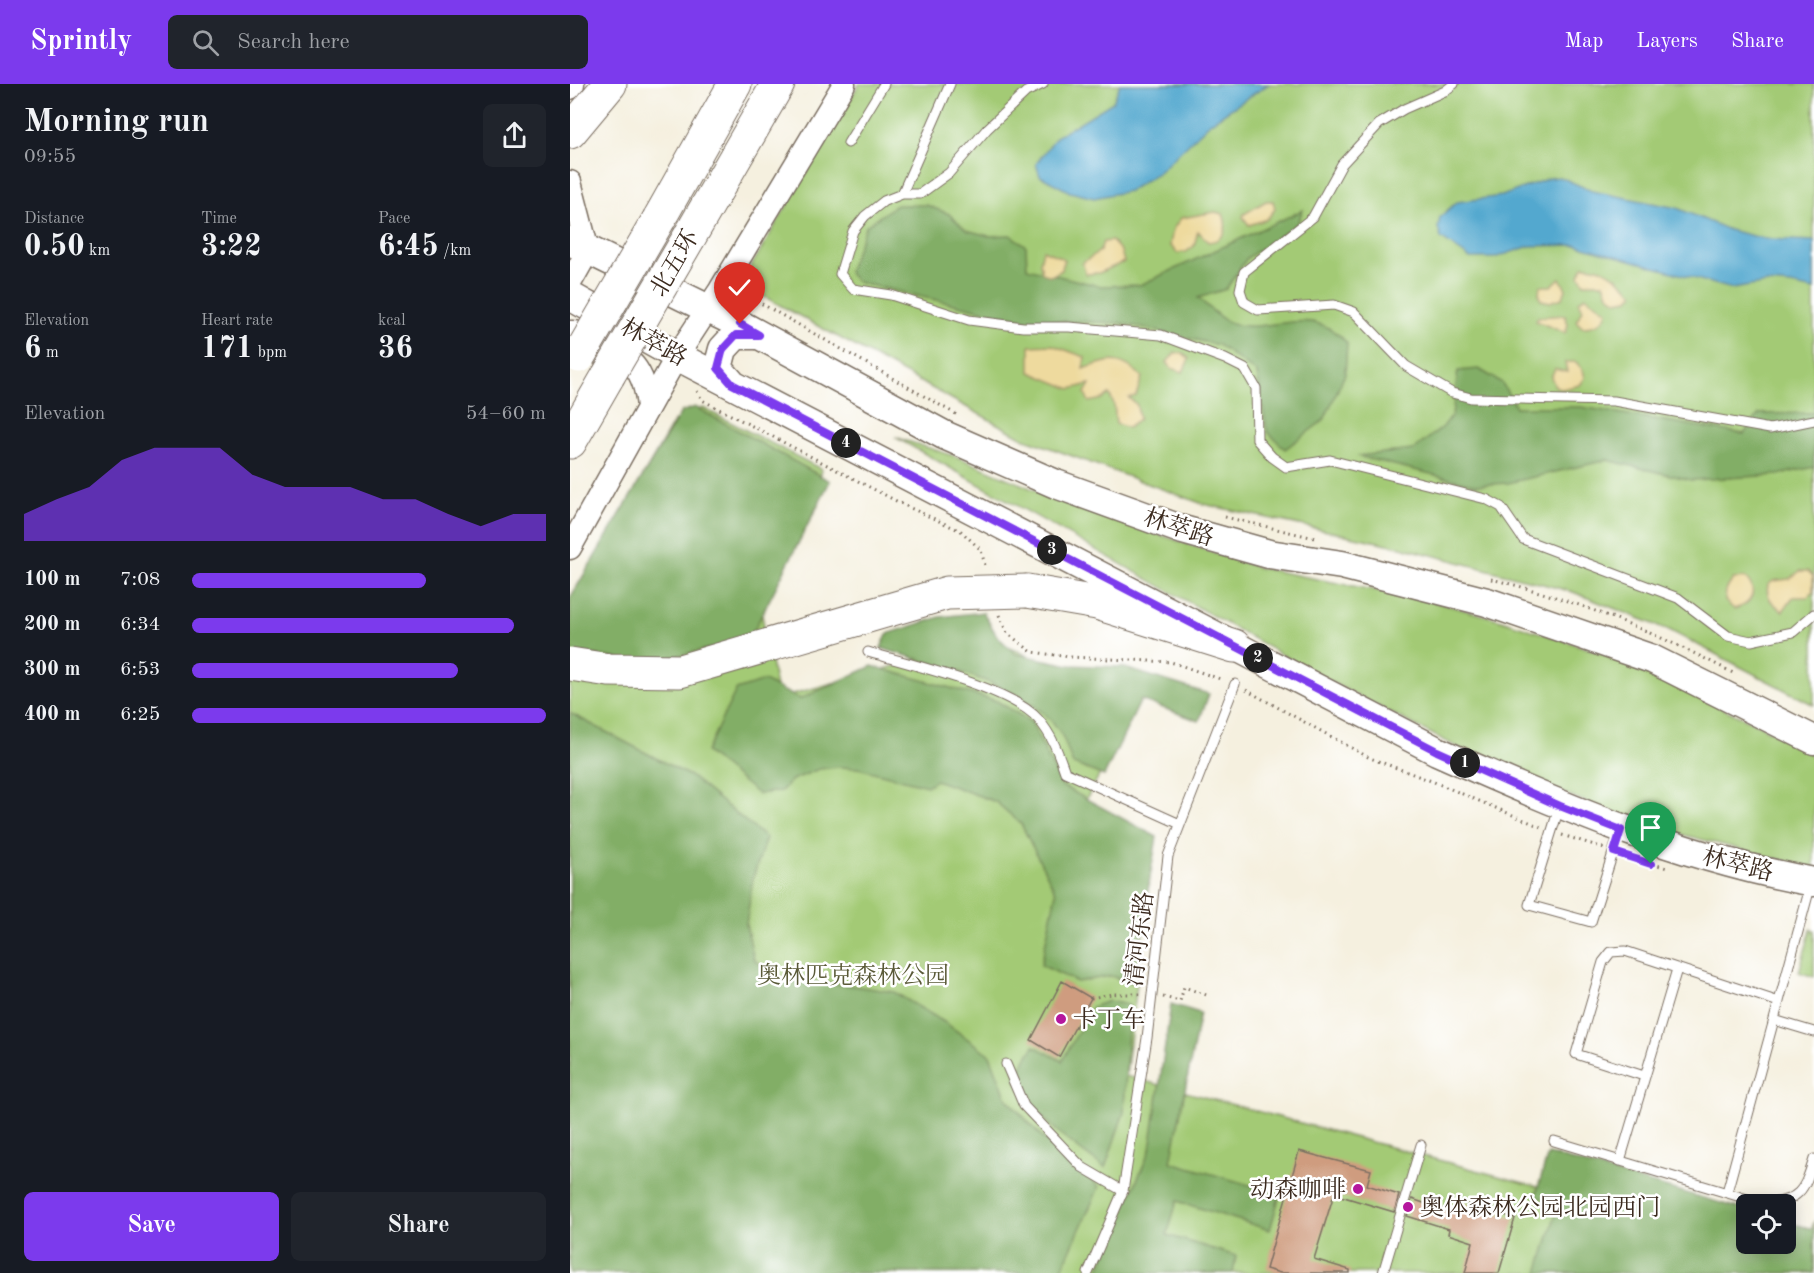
<!DOCTYPE html>
<meta charset="utf-8">
<style>
:root{--surface:#171b24;--page:#20242c;--text:#f1f3f6;--muted:#9ea1a6;--accent:#7c3aed}
body{margin:0;font-family:"Old Standard TT","Noto Serif SC",serif;background:var(--page);color:var(--text);height:100vh;display:flex;flex-direction:column;font-size:22px;white-space:nowrap}
*{box-sizing:border-box;margin:0}
p{font-size:20px;color:var(--muted)}
.icon{flex:none;width:33px;height:33px;fill:none;stroke:currentColor;stroke-width:2;stroke-linecap:round;stroke-linejoin:round}
.map{position:relative;flex:1;overflow:hidden}
.details{display:flex;flex-direction:column;background:var(--surface);width:570px}
.details>*{flex:none}
.controls{position:absolute;left:1166px;top:1110px;display:grid;gap:12px}
.controls a{display:grid;place-items:center;width:60px;height:60px;border-radius:9px;background:var(--surface);box-shadow:0 3px 15px #0003;font-size:30px}
.pin{position:absolute;display:grid;place-items:center;width:51px;height:51px;color:#fff;margin:-62px -26px;border-radius:50% 50% 50% 0;rotate:-45deg;box-shadow:0 0 6px #0007}
.pin .icon{rotate:45deg}
.km{position:absolute;width:30px;height:30px;margin:-15px;border-radius:50%;background:#222;color:#fff;font-size:16px;line-height:30px;text-align:center}
.round{display:grid;place-items:center;flex:none;width:63px;height:63px;border-radius:9px;background:var(--page)}
.head{display:flex;align-items:center;justify-content:space-between;height:102px;padding:0 24px}
h1{font-size:33px;font-weight:700;line-height:45px}
.stats{display:grid;grid-template-columns:repeat(3,1fr);gap:9px;height:102px;padding:6px 24px}
.stats div{display:grid;align-content:center}
.stats b{font-size:30px;font-weight:700}
.stats small{font-size:16px;font-weight:400}
.stats p{font-size:16px}
.chart{height:168px;padding:12px 24px}
.chart p{display:flex;justify-content:space-between}
.chart svg{width:100%;height:108px;margin-top:6px;fill:var(--accent);opacity:.7}
.cta{display:flex;gap:12px;margin-top:auto;padding:12px 24px}
.cta a{flex:1;height:69px;border-radius:9px;background:var(--accent);color:#fff;font-size:24px;font-weight:700;line-height:69px;text-align:center}
.cta a+a{background:var(--page);color:var(--text)}
ul{padding:0 24px;list-style:none;font-size:20px}
li{display:grid;grid-template-columns:96px 72px 1fr;align-items:center;height:45px}
li i{height:15px;border-radius:8px;background:var(--accent)}
header{display:flex;align-items:center;gap:36px;box-sizing:border-box;height:84px;padding:0 30px;background:var(--accent);color:#fff}
header strong{font-size:28px}
nav{display:flex;gap:33px;margin-inline-start:auto;font-size:21px}
.search{width:420px;height:54px;background:var(--page);display:flex;align-items:center;gap:15px;box-sizing:border-box;padding:0 21px;border-radius:9px;color:var(--muted);font-size:22px}
main{display:flex;flex:1;min-height:0}
.map>svg:first-child{display:block}
.green{fill:#a3ca75;stroke:#6f7a4a;stroke-width:1.5}
.forest{fill:#82ae66;stroke:#5e6c42;stroke-width:1.5}
.sand{fill:#eeda9e;stroke:#94825e;stroke-width:1.5}
.water{fill:#53a8cf;stroke:#476976;stroke-width:1.5}
.building{fill:#cf9c7f}
.lines{fill:none;stroke-linecap:round;stroke-linejoin:round}
.service-casing{stroke:#7c6f62;stroke-width:11}
.tertiary-casing{stroke:#7c6f62;stroke-width:25}
.primary-casing{stroke:#7c6f62;stroke-width:31}
.motorway-casing{stroke:#7c6f62;stroke-width:35}
.path{stroke:#7c6f62;stroke-width:3;stroke-dasharray:1.5 4.5;stroke-linecap:butt}
.service{stroke:#fff;stroke-width:9}
.tertiary{stroke:#fff;stroke-width:22}
.primary{stroke:#fff;stroke-width:28}
.motorway{stroke:#fff;stroke-width:33}
.motorway-bridge-casing{stroke:#7c6f62;stroke-width:35;stroke-linecap:butt}
.motorway-bridge{stroke:#fff;stroke-width:33}
.route-casing{stroke:#fff;stroke-width:12}
.route{stroke:#7c3aed;stroke-width:8}
.poi-dot{fill:#b5179e;stroke:#fff;stroke-width:2}
.labels{text-anchor:middle;stroke-width:5;stroke-linejoin:round;paint-order:stroke}
.street-label{font-size:24px;fill:#3b2a1e;stroke:#fff}
.park-label{font-size:24px;fill:#5a5a38;stroke:#fff}
.poi-label{font-size:24px;fill:#3b2a1e;stroke:#fff;text-anchor:start}
</style>
<header>
<strong>Sprintly</strong>
<div class="search"><svg class="icon" aria-label="search" viewBox="0 0 24 24"><circle cx="10" cy="10" r="6"/><path d="M15 15l6 6"/></svg>Search here</div>
<nav><a>Map</a><a>Layers</a><a>Share</a></nav>
</header>
<main>
<section class="details">
<div class="head"><div><h1>Morning run</h1><p>09:55</p></div><a class="round"><svg class="icon" aria-label="share" viewBox="0 0 24 24"><path d="M12 15V3M7 8l5-5 5 5M5 13v7h14v-7"/></svg></a></div>
<div class="stats">
<div><p>Distance</p><b>0.50<small> km</small></b></div>
<div><p>Time</p><b>3:22</b></div>
<div><p>Pace</p><b>6:45<small> /km</small></b></div>
</div>
<div class="stats">
<div><p>Elevation</p><b>6<small> m</small></b></div>
<div><p>Heart rate</p><b>171<small> bpm</small></b></div>
<div><p>kcal</p><b>36</b></div>
</div>
<div class="chart"><p><span>Elevation</span>54–60 m</p>
<svg viewBox="0 0 160 44" preserveAspectRatio="none"><path d="M0 44V33L10 27L20 22L30 11L40 6L50 6L60 6L70 17L80 22L90 22L100 22L110 27L120 27L130 33L140 38L150 33L160 33V44z"/></svg>
</div>
<ul>
<li><b>100 m</b>7:08<i style="width:66%"></i></li>
<li><b>200 m</b>6:34<i style="width:91%"></i></li>
<li><b>300 m</b>6:53<i style="width:75%"></i></li>
<li><b>400 m</b>6:25<i style="width:100%"></i></li>
</ul>
<div class="cta"><a>Save</a><a>Share</a></div>
</section>
<div class="map">
<svg width="1244" height="1189" viewBox="0 0 1244 1189">
<rect width="100%" height="100%" fill="#fff"/>
<filter id="ink" filterUnits="userSpaceOnUse"><feTurbulence type="fractalNoise" baseFrequency=".0167" numOctaves="2"/><feDisplacementMap in="SourceGraphic" scale="12" xChannelSelector="R" yChannelSelector="G"/><feConvolveMatrix kernelMatrix="1 2 1 2 8 2 1 2 1" color-interpolation-filters="sRGB"/></filter>
<filter id="wash" filterUnits="userSpaceOnUse"><feTurbulence type="fractalNoise" baseFrequency=".008" numOctaves="4" result="noise"/><feDisplacementMap in="SourceGraphic" scale="24" xChannelSelector="R" yChannelSelector="G"/><feGaussianBlur stdDeviation="1.35" result="paint"/><feColorMatrix in="noise" values="0 0 0 0 0 0 0 0 0 0 0 0 0 0 0 0 0 1.4 0 .05"/><feComposite in="paint" operator="in"/></filter>
<g filter="url(#wash)">
<rect width="100%" height="100%" fill="#f5f0df"/>
<path class="green" d="M289,0H1244V621L1101,547L1003,508L831,463L633,420L453,354L182,206L177,189Z
M133,324L251,385L250,418L191,526L208,614L423,555L566,624L512,723L583,766L556,992L1233,1174L1244,1137V1189H0V517L105,336Z
M325,353L390,374L500,421L690,484L861,517L928,535L1029,568L1191,642L1244,672V784L1071,740L920,680L757,596Z
M1241,845L1244,846V893L1229,888Z"/>
<path class="forest" d="M326,121H356L379,130L396,146L419,152L440,151L456,162L457,184L529,202L570,201L733,126L727,140L677,174L656,205L628,214C638,222 654,239 666,241C710,248 741,219 777,259L775,290L754,336L715,365L697,347L687,289L648,261L551,239L454,236L287,198L278,188L296,142Z
M909,285L932,299L946,323H1011L1174,350L1189,330L1244,329V383L1208,391L1121,396L1037,376L938,399L906,401L787,372L843,366L873,343L882,331L888,287Z
M125,323L260,397L179,556L75,579L0,567V514L111,328Z
M413,528L427,552L446,570L500,581L552,583L639,610L629,637L571,616L534,692L503,680C499,670 496,659 491,650C463,600 362,581 311,564L317,550L370,533Z
M302,582L427,617L461,638L492,702L587,753L562,899L541,892L507,898L471,881L486,809L451,740L426,718L366,696L357,702L288,684L269,683L249,685L222,696L211,707L188,710L136,668L166,606L194,597L230,615Z
M0,629L120,692L196,754L183,794L176,841L184,876L214,896L278,901L324,908L374,938L420,971L437,1015L477,1058L529,1103L490,1189H0Z
M539,917L559,921L554,1028L535,1084C496,1056 468,1036 445,993L464,962L492,977L522,923Z
M601,920L630,929L601,1078L710,1110L700,1146L607,1117L597,1151L666,1172L663,1189H527L580,1066Z
M978,1070L1176,1126V1160H1215V1138L1244,1145V1189H968L989,1119L965,1113Z"/>
<path class="sand" d="M696,117H703L705,125L697,135L679,141L673,133L674,130Z
M645,128L653,130C659,145 654,157 638,158L628,147L624,162L616,168L607,169L600,161L603,145L611,134Z
M542,157L551,167L554,178L529,189L516,190L512,179L530,167L533,158Z
M473,166L494,175L492,186L481,192L472,189L470,178Z
M1013,182C1039,183 1045,192 1064,209L1059,215L1047,217L1038,211L1034,199H1014L1009,191Z
M990,194L996,205L993,214L980,218L971,216L969,209L970,202H981Z
M1015,212L1037,227C1034,240 1024,243 1012,243L1006,237L1013,226L1009,217Z
M995,231L998,241L995,249L966,237L968,233Z
M482,261L515,273L513,285C540,276 550,271 572,293L566,312L559,314L567,321L569,335L558,344L546,340L544,320L539,310L533,315L519,318L515,309L520,300L501,305L460,288V262Z
M605,269H613L619,275L613,288L601,284L597,278Z
M995,278H1006L1013,286L1015,294L1010,301L992,305L985,302L981,293L985,285L997,288Z
M1230,487H1238L1243,492V507L1238,513H1223L1213,527C1203,520 1195,514 1198,501L1203,497L1219,495Z
M1176,494C1189,508 1181,521 1164,525L1155,517L1156,506L1163,495Z"/>
<path class="water" d="M550,0H699L641,38L589,88L559,107L524,114L500,108L470,92L466,80L486,53L543,18Z
M990,93L1022,107L1107,124L1159,146L1196,155L1244,157V206L1221,201L1198,199L1162,205L1007,161L960,162L924,174H900L871,154L868,144L870,133L887,118L932,112L979,94Z"/>
<g id="blocks">
<path class="building" d="M492,897L521,914L489,973L461,956Z
M729,1067L801,1086L797,1101L829,1111L824,1128L764,1110L744,1175L780,1186V1189H710L696,1185Z
M842,1115L883,1129L886,1117L945,1134L929,1189H895L903,1158L878,1150L879,1145L837,1132Z"/>
</g>
</g>
<g filter="url(#ink)">
<use href="#blocks" fill-opacity="0" stroke="#7c6f62" stroke-width="1.5"/>
<g class="lines">
<defs>
<path id="service" d="M473,0L456,8L417,45L379,89L350,110H332L314,117L295,132L283,147L270,190L283,205L321,211L399,236L453,243H499L591,251L655,275L675,285L686,304L687,356L702,373L716,383L760,376L916,415L931,423L953,455L1108,514L1158,552L1181,557L1223,548L1244,530
M884,0L875,7L834,25L809,40L772,80L743,133L674,188L670,206L674,218L688,226L764,221L784,228L836,282L882,309L901,314L1044,317L1200,345L1244,336
M278,59L314,0
M332,110L380,0
M298,568C340,580 441,604 468,635C482,651 488,668 495,688L610,740
M989,724L959,821L1021,838L1050,747
M1204,936L1244,948
M436,980L454,1022L512,1083L553,1107
M1074,992L1006,970L1033,878L1041,868L1055,867L1209,918
M984,1057L1194,1120C1230,1117 1234,1107 1244,1075
M1050,1077L1107,885
M1157,1108L1241,800
M518,1189L553,1107L577,954L598,772L665,600
M813,1189L851,1061"/>
<path id="tertiary" d="M0,4L3,0
M0,98L18,167L0,199
M0,248C11,247 17,252 27,256C61,273 75,285 78,324
M0,464L107,272L150,206L274,0"/>
<path id="primary" d="M0,157L169,240L374,351L486,400L613,446L699,470L772,481L917,518L1082,575L1244,656
M0,212L107,272L867,667C990,722 1111,774 1244,798
M162,300L148,284L153,265L166,251H189"/>
<path id="motorway" d="M0,48L40,0
M89,135L165,0
M120,152L208,0
M0,358L38,292
M457,507L527,519L664,562"/>
</defs>
<use href="#service" class="service-casing"/>
<use href="#tertiary" class="tertiary-casing"/>
<use href="#primary" class="primary-casing"/>
<use href="#motorway" class="motorway-casing"/>
<path class="path" d="M170,210L178,212L389,332
M127,307L132,316L336,422L391,447L411,466L416,485
M655,433L745,454
M921,495C1005,515 1087,549 1163,589
M429,531L437,549L462,568L500,573L601,578L653,596
M676,606L800,674L864,698L971,743
M992,751L1034,764
M1054,771L1097,784
M593,913L610,917L614,903L639,912
M521,914L542,910H572"/>
<use href="#service" class="service"/>
<use href="#tertiary" class="tertiary"/>
<use href="#primary" class="primary"/>
<use href="#motorway" class="motorway"/>
<defs>
<path id="motorway-bridge" d="M9,272L89,135
M38,292L120,152
M0,580L39,586L110,587L377,509L457,507"/>
</defs>
<use href="#motorway-bridge" class="motorway-bridge-casing"/>
<use href="#motorway-bridge" class="motorway-bridge"/>
</g>
</g>
<g class="lines" filter="url(#ink)">
<defs>
<path id="route" d="M170,240L189,251H166L153,265L148,284L162,300L867,667L990,722L1051,746L1044,768L1081,780"/>
</defs>
<use href="#route" class="route-casing"/>
<use href="#route" class="route"/>
</g>
<g class="poi-dot">
<circle cx="491" cy="935" r="6"/>
<circle cx="788" cy="1105" r="6"/>
<circle cx="838" cy="1123" r="6"/>
</g>
<g class="labels">
<g class="street-label">
<text transform="translate(104 179) rotate(-60)" y="8">北五环</text>
<text transform="translate(84 258) rotate(29)" y="8">林萃路</text>
<text transform="translate(609 443) rotate(18)" y="8">林萃路</text>
<text transform="translate(1168 780) rotate(14)" y="8">林萃路</text>
<text transform="translate(569 855) rotate(-83)" y="8">清河东路</text>
</g>
<g class="park-label">
<text x="283" y="899">奥林匹克森林公园</text>
</g>
<g class="poi-label">
<text x="503" y="943">卡丁车</text>
<text x="776" y="1113" text-anchor="end">动森咖啡</text>
<text x="850" y="1131">奥体森林公园北园西门</text>
</g>
</g>
</svg>
<div class="controls">
<a><svg class="icon" aria-label="locate" viewBox="0 0 24 24"><circle cx="12" cy="12" r="6"/><path d="M12 2v4M12 18v4M2 12h4M18 12h4"/></svg></a>
</div>
<div class="pin" style="left:1081px;top:780px;background:#1e9e55"><svg class="icon" aria-label="arrive" viewBox="0 0 24 24"><path d="M6 21V4h12l-3 4 3 4H6"/></svg></div>
<div class="pin" style="left:170px;top:240px;background:#d93025"><svg class="icon" aria-label="check" viewBox="0 0 24 24"><path d="M5 12l5 5 9-10"/></svg></div>
<b class="km" style="left:895px;top:679px">1</b>
<b class="km" style="left:688px;top:574px">2</b>
<b class="km" style="left:482px;top:466px">3</b>
<b class="km" style="left:276px;top:359px">4</b>
</div>
</main>
